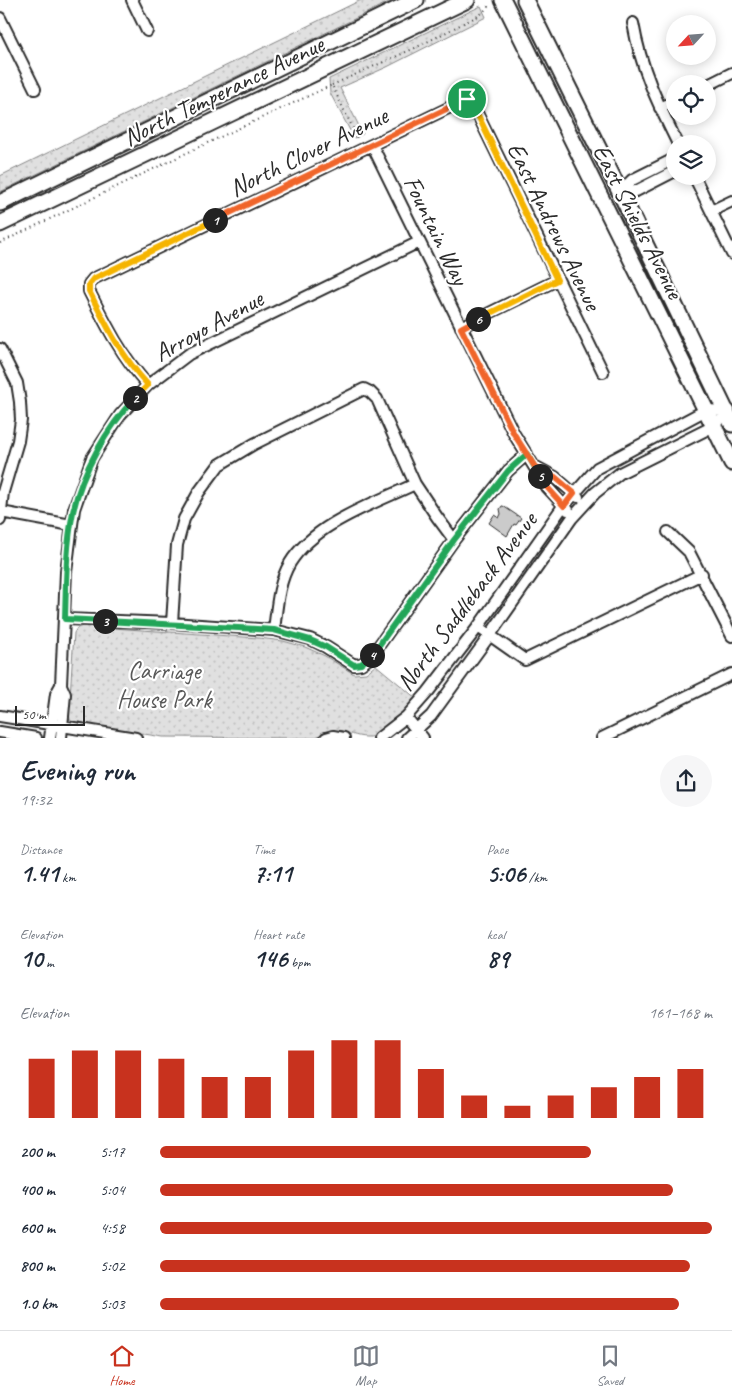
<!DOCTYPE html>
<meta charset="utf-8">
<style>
:root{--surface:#fff;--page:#f6f6f7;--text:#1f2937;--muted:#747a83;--line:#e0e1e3;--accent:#c8321e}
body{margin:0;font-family:Caveat,sans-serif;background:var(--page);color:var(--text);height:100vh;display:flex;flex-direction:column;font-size:19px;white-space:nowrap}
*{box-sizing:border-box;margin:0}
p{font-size:16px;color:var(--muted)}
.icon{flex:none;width:28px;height:28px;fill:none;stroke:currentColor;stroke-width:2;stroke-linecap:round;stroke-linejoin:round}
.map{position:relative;height:738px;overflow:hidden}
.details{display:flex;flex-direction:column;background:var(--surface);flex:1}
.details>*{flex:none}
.needle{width:32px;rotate:244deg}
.controls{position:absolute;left:666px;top:15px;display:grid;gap:10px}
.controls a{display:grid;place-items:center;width:50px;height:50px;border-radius:50%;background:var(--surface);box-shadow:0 2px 12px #0003;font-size:25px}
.scale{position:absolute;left:15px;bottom:12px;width:70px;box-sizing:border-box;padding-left:5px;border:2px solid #2b2b2b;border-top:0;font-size:14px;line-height:18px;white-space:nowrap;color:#2b2b2b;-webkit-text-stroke:4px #fff;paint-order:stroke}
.pin{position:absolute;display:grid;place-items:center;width:42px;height:42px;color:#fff;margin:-21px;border:2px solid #fff;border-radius:50%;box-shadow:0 1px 5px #0007}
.km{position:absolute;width:25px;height:25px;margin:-12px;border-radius:50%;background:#222;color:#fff;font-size:14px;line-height:25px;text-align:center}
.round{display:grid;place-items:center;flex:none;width:52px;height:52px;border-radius:26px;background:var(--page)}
.headline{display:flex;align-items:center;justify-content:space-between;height:85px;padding:0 20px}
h1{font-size:28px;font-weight:600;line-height:38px}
.stats{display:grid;grid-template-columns:repeat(3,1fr);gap:8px;height:85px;padding:5px 20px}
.stats div{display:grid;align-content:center}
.stats b{font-size:25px;font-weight:600}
.stats small{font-size:14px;font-weight:400}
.stats p{font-size:14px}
.chart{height:140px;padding:10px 20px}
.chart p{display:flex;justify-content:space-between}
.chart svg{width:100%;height:90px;margin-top:5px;stroke:var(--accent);stroke-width:6}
ul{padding:0 20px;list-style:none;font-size:16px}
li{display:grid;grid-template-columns:80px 60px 1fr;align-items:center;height:38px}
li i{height:12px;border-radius:6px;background:var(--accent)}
.tab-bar{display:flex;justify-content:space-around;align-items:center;height:70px;border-top:1px solid var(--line);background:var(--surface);font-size:14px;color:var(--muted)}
.tab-bar a{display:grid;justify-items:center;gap:2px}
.tab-bar .current{color:var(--accent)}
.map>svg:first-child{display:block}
.grass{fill:url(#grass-dots);stroke:#868686}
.building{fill:#cbcbcb;stroke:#2b2b2b}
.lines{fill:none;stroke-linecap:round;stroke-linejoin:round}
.minor-casing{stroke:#2b2b2b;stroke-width:14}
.secondary-casing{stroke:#2b2b2b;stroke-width:19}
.path{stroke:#2b2b2b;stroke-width:2;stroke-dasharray:1 4;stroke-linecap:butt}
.minor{stroke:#fff;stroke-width:10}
.secondary{stroke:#fff;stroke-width:15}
.split-1-casing{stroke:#fff;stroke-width:10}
.split-2-casing{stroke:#fff;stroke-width:10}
.split-3-casing{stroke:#fff;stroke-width:10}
.split-4-casing{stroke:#fff;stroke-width:10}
.split-5-casing{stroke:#fff;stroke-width:10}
.split-6-casing{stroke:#fff;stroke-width:10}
.split-7-casing{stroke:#fff;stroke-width:10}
.split-1{stroke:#f0652b;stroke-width:6}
.split-2{stroke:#f5b400;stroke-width:6}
.split-3{stroke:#22a559;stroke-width:6}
.split-4{stroke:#22a559;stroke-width:6}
.split-5{stroke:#22a559;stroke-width:6}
.split-6{stroke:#f0652b;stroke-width:6}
.split-7{stroke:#f5b400;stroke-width:6}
.labels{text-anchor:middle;stroke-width:4.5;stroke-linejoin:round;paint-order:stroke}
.street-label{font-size:25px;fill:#2b2b2b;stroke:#fff}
.park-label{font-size:25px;fill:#585858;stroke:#fff}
</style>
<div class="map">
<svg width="732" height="738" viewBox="0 0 732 738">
<defs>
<pattern id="grass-dots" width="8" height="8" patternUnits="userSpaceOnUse" patternTransform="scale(1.25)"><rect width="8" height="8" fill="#e0e0e0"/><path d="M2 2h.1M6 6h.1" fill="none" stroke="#c0c0c0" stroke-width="1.8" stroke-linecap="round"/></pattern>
</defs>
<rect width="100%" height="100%" fill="#fff"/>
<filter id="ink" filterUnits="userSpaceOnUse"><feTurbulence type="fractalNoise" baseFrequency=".02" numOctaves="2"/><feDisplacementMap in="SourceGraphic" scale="10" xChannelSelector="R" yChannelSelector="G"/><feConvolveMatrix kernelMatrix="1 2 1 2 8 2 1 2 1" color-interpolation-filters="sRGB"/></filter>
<g filter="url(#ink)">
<path class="grass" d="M361,0H393L0,192V176Z
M481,6L486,17L387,67L340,88L363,134L354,138L330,93L329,79Z
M83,626L259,638L283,641L305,647L325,656L354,674L366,673L376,665L417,699C408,708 382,735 370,737C347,738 342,722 314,738L163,737L75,723L70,720L69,713L74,633L77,628Z"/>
<path class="building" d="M502,506H503L521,518L516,525L514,524L507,536L489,523L494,515L499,518L501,514L500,509Z"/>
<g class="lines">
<defs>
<path id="minor" d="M132,0L147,31
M0,18L35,89
M633,23C641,69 657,102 678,144
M708,85L732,73
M660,108L675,101
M372,145L514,434L546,486L568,510
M694,176L732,254
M620,192L632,180L670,161H675
M620,192L636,191L675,171
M711,211L732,201
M461,327L557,280
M0,349L17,383L20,402L21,420L18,441L3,492L0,520
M148,385C122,357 106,325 89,291V284L93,279L467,99L474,107L603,372
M536,467L555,477L578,497
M1,512L71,525
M668,532L689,552L732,636
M65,619L172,623L274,630L310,639L326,647L354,665L361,664L370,658L454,540L508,471L527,454
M172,623L177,545L184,519L199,492L219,465L254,444L364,389L370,392L377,399L415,484L437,517L454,540
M478,627L525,660L702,574
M274,630C277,608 278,583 290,563C315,523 373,504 415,484
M0,716L136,738
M406,717L423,738
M0,732L36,738
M50,738L56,694L61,685L66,572L74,509L92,458L120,415L148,385L189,354L419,242
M61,738L65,694L61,685
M326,738L333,736L344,738
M379,738L406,717L428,692L478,627L561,509L597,468L706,410L726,411
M407,738L431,716L490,635L572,518L595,493L620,473L714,426L726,411L729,410
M602,738L732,674"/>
<path id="secondary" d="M503,0L732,463
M525,0L620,192L732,424
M0,203L416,0
M0,224L467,0"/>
</defs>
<use href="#minor" class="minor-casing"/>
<use href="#secondary" class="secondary-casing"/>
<path class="path" d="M332,85L415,48L466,22L480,15L491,4
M0,243L201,146L332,85L359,141"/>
<use href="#minor" class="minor"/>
<use href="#secondary" class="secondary"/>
</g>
</g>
<g class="lines" filter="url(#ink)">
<defs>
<path id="split-1" d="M215,220L467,99"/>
<path id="split-2" d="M135,398L148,385C122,357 106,325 89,291V284L93,279L215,220"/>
<path id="split-3" d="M105,621L65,619C66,583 66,547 73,512C82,471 107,428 135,398"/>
<path id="split-4" d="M105,621L274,630L310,640L326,647L354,665L361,664L372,655"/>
<path id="split-5" d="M372,655L454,540L508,471L527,454L540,476"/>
<path id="split-6" d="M478,319L461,328L514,434L535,467L555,477L574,493L564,506L546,486L540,476"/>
<path id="split-7" d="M467,99L474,107L557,280L478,319"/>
</defs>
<use href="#split-1" class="split-1-casing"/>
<use href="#split-2" class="split-2-casing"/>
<use href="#split-3" class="split-3-casing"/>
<use href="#split-4" class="split-4-casing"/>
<use href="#split-5" class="split-5-casing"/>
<use href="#split-6" class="split-6-casing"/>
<use href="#split-7" class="split-7-casing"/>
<use href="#split-1" class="split-1"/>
<use href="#split-2" class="split-2"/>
<use href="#split-3" class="split-3"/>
<use href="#split-4" class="split-4"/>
<use href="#split-5" class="split-5"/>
<use href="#split-6" class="split-6"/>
<use href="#split-7" class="split-7"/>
</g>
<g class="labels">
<g class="street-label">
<text transform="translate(223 90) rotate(-26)" y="9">North Temperance Avenue</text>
<text transform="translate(308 151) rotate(-26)" y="9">North Clover Avenue</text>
<text transform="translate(639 221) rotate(63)" y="9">East Shields Avenue</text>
<text transform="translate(555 226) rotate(64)" y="9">East Andrews Avenue</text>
<text transform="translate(437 230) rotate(64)" y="9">Fountain Way</text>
<text transform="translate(208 325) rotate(-29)" y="9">Arroyo Avenue</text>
<text transform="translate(466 601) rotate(-53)" y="9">North Saddleback Avenue</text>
</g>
<g class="park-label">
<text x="164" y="679">Carriage<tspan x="164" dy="29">House Park</tspan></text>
</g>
</g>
</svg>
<div class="controls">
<a><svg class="needle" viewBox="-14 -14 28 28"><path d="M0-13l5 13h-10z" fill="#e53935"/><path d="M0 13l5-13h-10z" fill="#747a83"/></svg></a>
<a><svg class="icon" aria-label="locate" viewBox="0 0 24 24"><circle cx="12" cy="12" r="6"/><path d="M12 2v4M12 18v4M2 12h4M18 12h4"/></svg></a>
<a><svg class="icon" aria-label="layers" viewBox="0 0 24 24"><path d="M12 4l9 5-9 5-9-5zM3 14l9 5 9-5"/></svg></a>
</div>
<div class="scale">50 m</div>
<div class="pin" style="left:467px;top:99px;background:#1e9e55"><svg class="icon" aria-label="arrive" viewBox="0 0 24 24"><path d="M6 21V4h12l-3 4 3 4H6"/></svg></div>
<b class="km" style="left:215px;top:220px">1</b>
<b class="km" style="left:135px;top:398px">2</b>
<b class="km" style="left:105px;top:621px">3</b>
<b class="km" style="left:372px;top:655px">4</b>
<b class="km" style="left:540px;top:476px">5</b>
<b class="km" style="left:478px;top:319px">6</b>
</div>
<section class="details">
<div class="headline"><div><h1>Evening run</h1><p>19:32</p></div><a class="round"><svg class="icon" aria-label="share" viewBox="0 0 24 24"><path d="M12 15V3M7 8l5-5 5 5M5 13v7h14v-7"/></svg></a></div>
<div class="stats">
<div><p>Distance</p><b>1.41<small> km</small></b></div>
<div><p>Time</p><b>7:11</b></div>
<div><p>Pace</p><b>5:06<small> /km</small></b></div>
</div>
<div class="stats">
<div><p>Elevation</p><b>10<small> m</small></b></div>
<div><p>Heart rate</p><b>146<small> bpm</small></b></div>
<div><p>kcal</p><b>89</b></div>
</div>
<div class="chart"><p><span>Elevation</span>161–168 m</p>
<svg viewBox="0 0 160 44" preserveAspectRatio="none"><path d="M5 44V15M15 44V11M25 44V11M35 44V15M45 44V24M55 44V24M65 44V11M75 44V6M85 44V6M95 44V20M105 44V33M115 44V38M125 44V33M135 44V29M145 44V24M155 44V20"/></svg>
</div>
<ul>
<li><b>200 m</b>5:17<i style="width:78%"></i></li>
<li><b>400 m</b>5:04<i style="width:93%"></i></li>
<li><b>600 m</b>4:58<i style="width:100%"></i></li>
<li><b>800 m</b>5:02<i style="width:96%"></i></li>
<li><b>1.0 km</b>5:03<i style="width:94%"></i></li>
</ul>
</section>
<nav class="tab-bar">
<a class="current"><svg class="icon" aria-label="home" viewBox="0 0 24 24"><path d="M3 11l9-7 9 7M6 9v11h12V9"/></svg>Home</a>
<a><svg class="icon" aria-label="map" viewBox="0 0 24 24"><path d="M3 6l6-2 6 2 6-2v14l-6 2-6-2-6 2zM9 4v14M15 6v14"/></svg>Map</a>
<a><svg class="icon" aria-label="saved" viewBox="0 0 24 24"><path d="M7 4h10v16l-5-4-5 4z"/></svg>Saved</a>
</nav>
